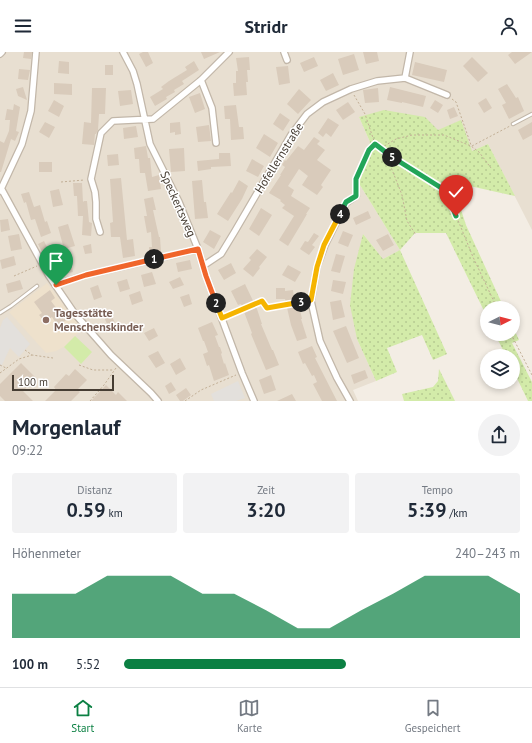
<!DOCTYPE html>
<html lang="de">
<meta charset="utf-8">
<style>
:root{--surface:#fff;--page:#f2f2f3;--text:#1f2937;--muted:#747a83;--line:#e0e1e3;--accent:#0b8043}
body{margin:0;font-family:"PT Sans",sans-serif;background:var(--page);color:var(--text);height:100vh;display:flex;flex-direction:column;font-size:15px;white-space:nowrap}
*{box-sizing:border-box;margin:0}
p{font-size:13px;color:var(--muted)}
.icon{flex:none;width:22px;height:22px;fill:none;stroke:currentColor;stroke-width:2;stroke-linecap:round;stroke-linejoin:round}
.map{position:relative;height:349px;overflow:hidden}
.side{display:flex;flex-direction:column;background:var(--surface);flex:1}
.side>*{flex:none}
.needle{width:26px;rotate:84deg}
.fabs{position:absolute;left:480px;top:249px;display:grid;gap:8px}
.fabs a{display:grid;place-items:center;width:40px;height:40px;border-radius:50%;background:var(--surface);box-shadow:0 2px 6px #0003;font-size:20px}
.scale{position:absolute;left:12px;bottom:10px;width:102px;box-sizing:border-box;padding-left:4px;border:2px solid #463d33;border-top:0;font-size:11px;line-height:14px;white-space:nowrap;color:#463d33;-webkit-text-stroke:3px #fff;paint-order:stroke}
.pin{position:absolute;display:grid;place-items:center;width:34px;height:34px;color:#fff;margin:-41px -17px;border-radius:50% 50% 50% 0;rotate:-45deg;box-shadow:0 0 4px #0007}
.pin .icon{rotate:45deg}
.km{position:absolute;width:20px;height:20px;margin:-10px;border-radius:50%;background:#222;color:#fff;font-size:11px;line-height:20px;text-align:center}
.round{display:grid;place-items:center;flex:none;width:42px;height:42px;border-radius:21px;background:var(--page)}
.headline{display:flex;align-items:center;justify-content:space-between;height:68px;padding:0 12px}
h1{font-size:22px;font-weight:600;line-height:30px}
.metrics{display:grid;grid-template-columns:repeat(3,1fr);gap:6px;height:68px;padding:4px 12px}
.metrics div{display:grid;align-content:center;border-radius:4px;background:var(--page);text-align:center}
.metrics b{font-size:20px;font-weight:600}
.metrics small{font-size:11px;font-weight:400}
.metrics p{font-size:11px}
.chart{height:112px;padding:8px 12px}
.chart p{display:flex;justify-content:space-between}
.chart svg{width:100%;height:72px;margin-top:4px;fill:var(--accent);opacity:.7}
ul{padding:0 12px;list-style:none;font-size:13px}
li{display:grid;grid-template-columns:64px 48px 1fr;align-items:center;height:30px}
li i{height:10px;border-radius:5px;background:var(--accent)}
header{display:flex;justify-content:space-between;align-items:center;height:52px;padding:0 12px;background:var(--surface);font-size:18px;font-weight:600}
.tab-bar{display:flex;justify-content:space-around;align-items:center;height:56px;border-top:1px solid var(--line);background:var(--surface);font-size:11px;color:var(--muted)}
.tab-bar a{display:grid;justify-items:center;gap:2px}
.tab-bar .selected{color:var(--accent)}
.map>svg:first-child{display:block}
.residential{fill:#e8dfd1}
.education{fill:#eee1cc}
.green{fill:url(#green-dots)}
.pitch{fill:#d3eba9}
.parking{fill:#e3e0dc}
.building{fill:#d9cbbb}
.lines{fill:none;stroke-linecap:round;stroke-linejoin:round}
.service-casing{stroke:#c2b7a9;stroke-width:4.5}
.minor-casing{stroke:#c2b7a9;stroke-width:8}
.path{stroke:#c2af96;stroke-width:1;stroke-dasharray:2 2;stroke-linecap:butt}
.service{stroke:#fff;stroke-width:2.5}
.minor{stroke:#fff;stroke-width:5.5}
.split-1-casing{stroke:#fff;stroke-width:8}
.split-2-casing{stroke:#fff;stroke-width:8}
.split-3-casing{stroke:#fff;stroke-width:8}
.split-4-casing{stroke:#fff;stroke-width:8}
.split-5-casing{stroke:#fff;stroke-width:8}
.split-6-casing{stroke:#fff;stroke-width:8}
.split-1{stroke:#f0652b;stroke-width:5}
.split-2{stroke:#f0652b;stroke-width:5}
.split-3{stroke:#f5b400;stroke-width:5}
.split-4{stroke:#f5b400;stroke-width:5}
.split-5{stroke:#22a559;stroke-width:5}
.split-6{stroke:#22a559;stroke-width:5}
.education-dot{fill:#8d6e63;stroke:#fff;stroke-width:1.5}
.labels{text-anchor:middle;stroke-width:3;stroke-linejoin:round;paint-order:stroke}
.street-label{font-size:12px;fill:#463d33;stroke:#fff}
.education-label{font-size:12px;font-weight:bold;fill:#785e54;stroke:#fff;text-anchor:start}
</style>
<header><svg class="icon" aria-label="menu" viewBox="0 0 24 24"><path d="M4 6h16M4 12h16M4 18h16"/></svg>Stridr<svg class="icon" aria-label="person" viewBox="0 0 24 24"><circle cx="12" cy="8" r="4"/><path d="M4 21q1-7 8-7t8 7"/></svg></header>
<div class="map">
<svg width="532" height="349" viewBox="0 0 532 349">
<defs>
<pattern id="green-dots" width="8" height="8" patternUnits="userSpaceOnUse"><rect width="8" height="8" fill="#d3eba9"/><path d="M2 2h.1M6 6h.1" fill="none" stroke="#b6ca92" stroke-width="1.8" stroke-linecap="round"/></pattern>
</defs>
<rect width="100%" height="100%" fill="#f3ede4"/>
<path class="residential" d="M0,0H532V178L488,92L472,99L438,78L359,65L370,90L355,125L400,198L383,207L363,182L357,287L376,329L353,338L358,349H0Z"/>
<path class="education" d="M47,231L82,277L64,295L56,299L46,301L9,260Z"/>
<path class="green" d="M384,58L425,65L438,78L461,68L472,99L488,92L515,144L452,130L466,173L504,256H487V265L446,181H415L400,198L447,302L433,308L422,283L387,296L397,320L376,329L357,287L350,253L354,217L363,182L383,207L400,198L355,125L370,90L359,65Z
M513,275L519,288L512,291L532,330V349H528L513,318V304H506L495,282H513Z
M439,317L455,349H404L402,342L433,335L438,329Z"/>
<path class="pitch" d="M75,284L92,300L81,312L64,295Z"/>
<path class="parking" d="M7,265L30,292L19,305L10,296L1,315L0,314V276L3,268Z
M238,329L245,346L236,349H214L211,342Z"/>
<path class="building" d="M24,0H32L31,7L23,6Z
M143,0H148L153,11L146,15L139,2Z
M201,0H220L204,7Z
M363,0H377L379,9L366,12Z
M512,0H532L515,12L508,3Z
M354,2L359,18L343,23L338,7Z
M249,5L250,18H247L248,30H246L247,43L234,44L233,31H236V19H238L236,6Z
M314,5L318,14L304,20L300,11Z
M472,5L488,21L478,30L463,14Z
M59,9L69,10V22L58,21Z
M194,9L199,18L182,29L184,32L174,38L175,40L166,45L167,47L155,54L150,45L163,37L161,35L169,29L187,18L185,15Z
M415,10L447,18L444,30L412,23Z
M105,13H113V23H105Z
M288,14L290,31L279,33L276,15Z
M19,17L30,18L28,28L18,27Z
M333,21L339,33L326,39L320,28Z
M54,31L72,32V43L54,42Z
M507,32L516,46L518,45L524,59L509,67L502,53L506,51L498,37Z
M23,35L27,48L18,44L16,37Z
M390,35L426,44L423,55L402,50V51L387,48Z
M92,36H106L105,62H99L98,78L96,82H95L94,93L82,92L84,70L91,71Z
M378,36L379,50L365,51L363,38Z
M299,37L311,48L298,62L287,52Z
M131,38L133,52L120,54L118,39Z
M200,41L205,57L195,61L189,45Z
M486,46L492,56L484,61L478,51Z
M54,48L64,54L59,65L48,59Z
M435,48L443,53L438,61L430,56Z
M348,50L355,60L343,68L336,58Z
M14,52L20,55L16,79L19,80L15,89L11,87L1,120H0V89L4,91L9,79L10,68H5L7,57L13,58Z
M236,53L239,75H243L244,87L231,88L230,67H225L224,54Z
M454,55L458,64L450,67L447,58Z
M280,61L290,68L283,79L273,72Z
M328,66L339,73L331,85L326,81L323,85L318,81Z
M45,70L55,75L49,86L39,80Z
M180,70L181,82L175,83V80L170,81V71Z
M532,70V83L523,88L518,78Z
M209,73L211,89L198,90L196,75Z
M136,74L138,85L124,87L123,76Z
M264,82L278,91L270,105L256,96Z
M314,85L320,89L317,92L325,98L317,108L331,118L321,133L323,135L317,143L302,133L308,124L299,117L288,134L294,138L291,144L310,156L306,162H307L303,169L288,194L279,188L294,164L282,156L285,153L280,149L281,148L269,141L281,123H280L285,115L282,113L285,108L286,109L298,94L304,98Z
M146,94L148,106H150L152,125L159,123L161,137L148,139L145,121H140L139,107H135L134,96Z
M184,96L185,119L171,120L169,97Z
M219,101H230L231,114L211,115V117L198,119L197,109L219,107Z
M118,102L119,113L108,114L107,103Z
M252,107L264,114L258,125L246,119Z
M39,110H52V120H39Z
M121,126L127,188L133,187L135,204L123,206L120,185H111L110,171L113,170L110,127Z
M202,128L204,150H206L208,166L195,167L192,129Z
M239,128L248,134L242,147L228,169L217,162L231,140L232,141Z
M73,131H82L83,150L84,149H87L89,170L92,171L91,184L82,183L83,164H78L77,144H74Z
M59,137L63,153L53,155L50,139Z
M29,140L34,155L40,153L45,170L47,169L51,181L41,185L35,167L31,168L26,150L24,151L21,142Z
M153,145L156,158H153L159,185H160L161,200L149,202V195H152L151,180L147,181L144,164H147L144,147Z
M261,156L272,163L259,184L249,177Z
M368,159L371,166L356,173L353,166Z
M8,167L10,178L1,180L0,168Z
M68,172L75,194L64,197L58,175Z
M210,178L221,184L214,197L203,190Z
M343,179L353,183L348,195L338,191Z
M314,181L319,184L312,193L315,195L309,203L300,197L305,189L308,190Z
M19,182L22,197L11,199L8,184Z
M388,182L394,193L383,199L376,188Z
M44,189L52,205L46,208L38,192Z
M91,192L92,201L85,202L83,194Z
M257,197L267,205L259,215L260,216L253,225L243,217L251,208L249,206Z
M336,202L345,204L340,221L331,219Z
M14,204L16,213L2,217L0,208Z
M190,208L192,217L178,220L176,211Z
M71,211L73,220L64,222L62,213Z
M231,211L236,221L224,228L218,218Z
M288,213L301,220L295,230L282,223Z
M152,220L156,232L144,235L141,223Z
M180,225L184,233L173,237L169,230Z
M127,227L130,237L120,240L117,230Z
M20,228L23,237L8,241L6,232Z
M333,228L346,230L343,242L331,239Z
M245,232L257,257L262,272H261L272,298H273L279,313L266,318L251,282L252,281L241,252L238,253L231,239Z
M98,233L102,245L94,248L90,236Z
M276,236H285V239L293,238L295,253H299L302,267H301L307,286L297,289L291,273L285,247H276Z
M50,238L55,246L51,249L57,257L60,255L65,261L62,263L66,268L58,274L52,265L45,270L39,263L42,261L34,250Z
M140,239L143,249L132,253L129,243Z
M189,242L192,252L184,255L180,245Z
M341,248L345,265L333,268L330,250Z
M110,260L115,271L108,274L103,263Z
M212,270L218,283L215,284L219,295H220L222,301L221,302L224,312L225,311L229,323L214,329L209,313L207,314L203,302L208,300L204,289H203L198,276Z
M346,274L359,306L347,311L333,279Z
M154,276L158,284L149,289L144,281Z
M312,294L317,305L315,306L337,349H322L313,332L317,330L314,323L312,324L305,311L303,312L298,300Z
M158,299L165,311L156,316L148,304Z
M180,306L186,317L176,323L170,312Z
M21,311L36,326L23,339L33,349H5L0,344V332Z
M75,317L87,328L77,338L80,340L71,349H45L56,338L54,335L66,322L69,324Z
M365,318L368,326L354,332L351,323Z
M271,323L276,338L264,342L259,328Z
M171,330L176,338L169,342L165,334Z
M106,333L116,343L118,340L127,349H91Z
M186,336L191,343L183,349H180L176,343Z
M292,342L296,349H277Z"/>
<g class="lines">
<defs>
<path id="service" d="M513,72L532,62
M0,261L11,254L37,234"/>
<path id="minor" d="M123,0L133,19L137,32L150,92L179,150L198,197L206,224L242,321L254,349
M284,0L287,8
M0,2L2,0
M405,26L410,0
M201,28L212,56L216,91
M1,136L49,224L75,262L111,303L151,341L158,349
M0,139L22,92L31,59L36,0
M100,180L96,167V150L95,140L91,127L101,81L113,69L153,67L201,28L229,0
M203,214L221,202L235,179L291,83L307,62L323,50L351,37L377,29L405,26L447,43
M55,233L86,223L198,197
M350,349L337,326L320,289L311,249L317,215L325,193L346,151L356,144"/>
</defs>
<use href="#service" class="service-casing"/>
<use href="#minor" class="minor-casing"/>
<path class="path" d="M354,43L365,62L375,92L385,100L402,143L407,169L416,183
M452,47L456,50L471,93
M472,94L510,74
M381,96L396,87L412,83H444L471,94L479,100L491,116
M385,100L443,137L451,151L473,205L497,256
M61,130L84,128
M356,138V127L369,98L375,93
M14,224L37,214
M228,264L262,249L267,256L304,250
M511,282L532,323
M25,298L32,303L53,306
M0,313L6,316
M79,313L93,318H113
M0,321L19,307L32,303
M90,349L104,333L116,316
M185,349L201,338L236,323"/>
<use href="#service" class="service"/>
<use href="#minor" class="minor"/>
</g>
<g class="lines">
<defs>
<path id="split-1" d="M56,233L86,223L154,207"/>
<path id="split-2" d="M154,207L198,197L206,224L216,251"/>
<path id="split-3" d="M216,251L222,266L262,249L267,256L301,250"/>
<path id="split-4" d="M301,250L311,248L317,215L324,193L340,162"/>
<path id="split-5" d="M340,162L346,150L356,144V127L369,98L375,92L392,105"/>
<path id="split-6" d="M392,105L443,137L451,151L456,164"/>
</defs>
<use href="#split-1" class="split-1-casing"/>
<use href="#split-2" class="split-2-casing"/>
<use href="#split-3" class="split-3-casing"/>
<use href="#split-4" class="split-4-casing"/>
<use href="#split-5" class="split-5-casing"/>
<use href="#split-6" class="split-6-casing"/>
<use href="#split-1" class="split-1"/>
<use href="#split-2" class="split-2"/>
<use href="#split-3" class="split-3"/>
<use href="#split-4" class="split-4"/>
<use href="#split-5" class="split-5"/>
<use href="#split-6" class="split-6"/>
</g>
<circle class="education-dot" cx="46" cy="268" r="4"/>
<g class="labels">
<g class="street-label">
<text transform="translate(279 106) rotate(-58)" y="4">Hofellernstraße</text>
<text transform="translate(178 152) rotate(66)" y="4">Speckertsweg</text>
</g>
<g class="education-label">
<text x="54" y="265">Tagesstätte<tspan x="54" dy="14">Menschenskinder</tspan></text>
</g>
</g>
</svg>
<div class="fabs">
<a><svg class="needle" viewBox="-14 -14 28 28"><path d="M0-13l5 13h-10z" fill="#e53935"/><path d="M0 13l5-13h-10z" fill="#747a83"/></svg></a>
<a><svg class="icon" aria-label="layers" viewBox="0 0 24 24"><path d="M12 4l9 5-9 5-9-5zM3 14l9 5 9-5"/></svg></a>
</div>
<div class="scale">100 m</div>
<div class="pin" style="left:56px;top:233px;background:#1e9e55"><svg class="icon" aria-label="arrive" viewBox="0 0 24 24"><path d="M6 21V4h12l-3 4 3 4H6"/></svg></div>
<div class="pin" style="left:456px;top:164px;background:#d93025"><svg class="icon" aria-label="check" viewBox="0 0 24 24"><path d="M5 12l5 5 9-10"/></svg></div>
<b class="km" style="left:154px;top:207px">1</b>
<b class="km" style="left:216px;top:251px">2</b>
<b class="km" style="left:301px;top:250px">3</b>
<b class="km" style="left:340px;top:162px">4</b>
<b class="km" style="left:392px;top:105px">5</b>
</div>
<section class="side">
<div class="headline"><div><h1>Morgenlauf</h1><p>09:22</p></div><a class="round"><svg class="icon" aria-label="share" viewBox="0 0 24 24"><path d="M12 15V3M7 8l5-5 5 5M5 13v7h14v-7"/></svg></a></div>
<div class="metrics">
<div><p>Distanz</p><b>0.59<small> km</small></b></div>
<div><p>Zeit</p><b>3:20</b></div>
<div><p>Tempo</p><b>5:39<small> /km</small></b></div>
</div>
<div class="chart"><p><span>Höhenmeter</span>240–243 m</p>
<svg viewBox="0 0 160 44" preserveAspectRatio="none"><path d="M0 44V17L10 17L20 17L30 6L40 6L50 6L60 17L70 17L80 27L90 38L100 38L110 27L120 17L130 6L140 6L150 6L160 17V44z"/></svg>
</div>
<ul>
<li><b>100 m</b>5:52<i style="width:56%"></i></li>
</ul>
</section>
<nav class="tab-bar">
<a class="selected"><svg class="icon" aria-label="home" viewBox="0 0 24 24"><path d="M3 11l9-7 9 7M6 9v11h12V9"/></svg>Start</a>
<a><svg class="icon" aria-label="map" viewBox="0 0 24 24"><path d="M3 6l6-2 6 2 6-2v14l-6 2-6-2-6 2zM9 4v14M15 6v14"/></svg>Karte</a>
<a><svg class="icon" aria-label="saved" viewBox="0 0 24 24"><path d="M7 4h10v16l-5-4-5 4z"/></svg>Gespeichert</a>
</nav>
